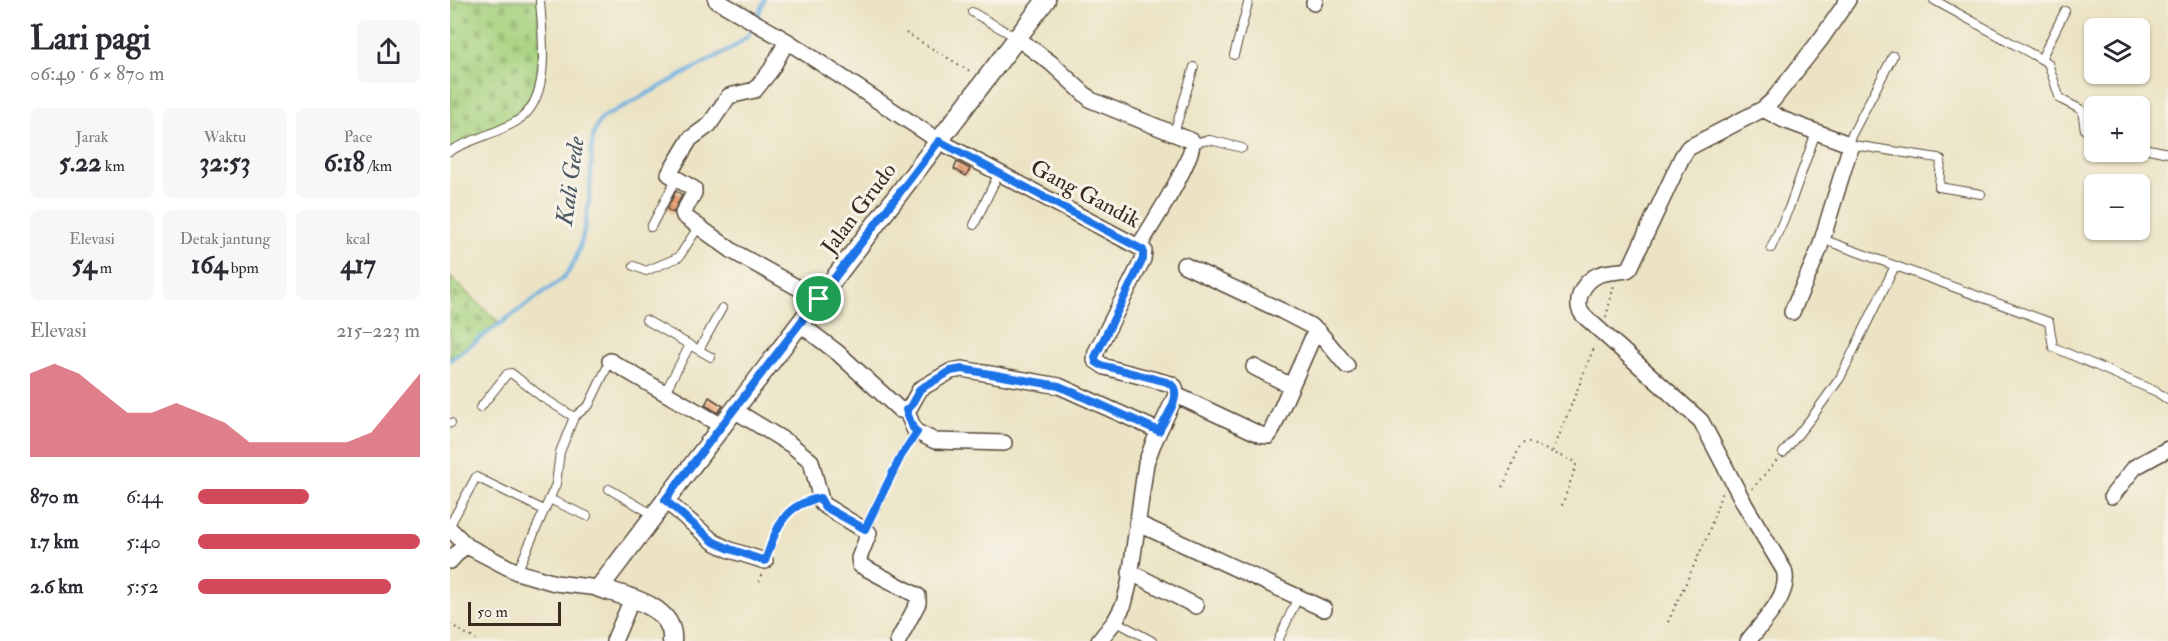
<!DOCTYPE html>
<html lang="id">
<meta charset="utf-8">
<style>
:root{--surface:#fff;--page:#f7f7f7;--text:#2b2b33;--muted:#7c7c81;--accent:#d1495b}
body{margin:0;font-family:"IM FELL Double Pica",serif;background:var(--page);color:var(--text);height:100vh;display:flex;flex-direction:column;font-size:22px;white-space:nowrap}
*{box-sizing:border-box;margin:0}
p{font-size:20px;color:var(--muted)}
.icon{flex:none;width:33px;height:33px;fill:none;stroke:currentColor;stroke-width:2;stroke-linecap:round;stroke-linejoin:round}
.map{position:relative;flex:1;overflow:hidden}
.details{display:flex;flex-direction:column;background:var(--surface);width:450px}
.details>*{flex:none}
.buttons{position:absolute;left:1634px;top:18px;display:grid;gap:12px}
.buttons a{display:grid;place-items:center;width:66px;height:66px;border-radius:9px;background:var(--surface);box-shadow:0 2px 4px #0004;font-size:30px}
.scale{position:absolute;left:18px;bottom:15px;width:93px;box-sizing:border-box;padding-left:6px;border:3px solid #3b2a1e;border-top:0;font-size:16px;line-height:21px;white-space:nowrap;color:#3b2a1e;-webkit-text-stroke:4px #f7f3e8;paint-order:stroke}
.pin{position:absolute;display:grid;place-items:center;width:51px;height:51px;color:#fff;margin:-26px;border:3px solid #fff;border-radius:50%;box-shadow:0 2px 6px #0007}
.round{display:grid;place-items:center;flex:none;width:63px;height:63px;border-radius:9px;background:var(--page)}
.summary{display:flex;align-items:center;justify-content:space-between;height:102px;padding:0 30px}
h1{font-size:33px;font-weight:800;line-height:45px}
.stats{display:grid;grid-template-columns:repeat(3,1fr);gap:9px;height:102px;padding:6px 30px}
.stats div{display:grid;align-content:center;border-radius:9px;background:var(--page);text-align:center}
.stats b{font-size:26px;font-weight:800}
.stats small{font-size:16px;font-weight:400}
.stats p{font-size:16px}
.chart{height:168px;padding:12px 30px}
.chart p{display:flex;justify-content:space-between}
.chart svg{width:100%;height:108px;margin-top:6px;fill:var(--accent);opacity:.7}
ul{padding:0 30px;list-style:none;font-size:20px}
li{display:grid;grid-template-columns:96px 72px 1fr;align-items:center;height:45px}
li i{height:15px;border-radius:8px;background:var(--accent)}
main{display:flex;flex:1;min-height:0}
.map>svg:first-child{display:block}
.cemetery{fill:url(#cemetery-stones);stroke:#707e4e;stroke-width:1.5}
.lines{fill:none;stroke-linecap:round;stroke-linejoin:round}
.stream{stroke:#6cafe1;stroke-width:4}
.building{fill:url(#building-back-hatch)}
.service-casing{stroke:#554637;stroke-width:10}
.minor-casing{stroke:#554637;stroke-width:18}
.tertiary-casing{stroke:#554637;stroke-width:21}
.path{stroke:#554637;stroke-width:2;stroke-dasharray:1.5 4.5;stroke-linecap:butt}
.service{stroke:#fff;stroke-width:8}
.minor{stroke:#fff;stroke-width:15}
.tertiary{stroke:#fff;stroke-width:18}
.route-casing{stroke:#fff;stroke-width:12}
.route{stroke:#1a73e8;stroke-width:8}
.labels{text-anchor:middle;stroke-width:6;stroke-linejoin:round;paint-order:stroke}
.street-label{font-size:22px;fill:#3b2a1e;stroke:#f7f3e8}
.water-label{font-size:24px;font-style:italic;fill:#4c5962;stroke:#f7f3e8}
</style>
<main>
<section class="details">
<div class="summary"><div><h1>Lari pagi</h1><p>06:49 · 6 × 870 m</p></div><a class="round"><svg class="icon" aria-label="share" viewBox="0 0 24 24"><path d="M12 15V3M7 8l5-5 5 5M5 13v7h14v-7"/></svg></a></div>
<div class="stats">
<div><p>Jarak</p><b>5.22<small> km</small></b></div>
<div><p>Waktu</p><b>32:53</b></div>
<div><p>Pace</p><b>6:18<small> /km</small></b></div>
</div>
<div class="stats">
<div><p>Elevasi</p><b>54<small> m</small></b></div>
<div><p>Detak jantung</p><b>164<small> bpm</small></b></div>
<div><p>kcal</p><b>417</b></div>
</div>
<div class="chart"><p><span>Elevasi</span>215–223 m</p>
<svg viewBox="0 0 160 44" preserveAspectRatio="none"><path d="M0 44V10L10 6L20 10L30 18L40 26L50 26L60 22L70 26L80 30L90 38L100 38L110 38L120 38L130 38L140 34L150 22L160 10V44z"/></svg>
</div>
<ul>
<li><b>870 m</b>6:44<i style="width:50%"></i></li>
<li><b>1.7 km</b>5:40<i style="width:100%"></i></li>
<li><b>2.6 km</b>5:52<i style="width:87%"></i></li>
</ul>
</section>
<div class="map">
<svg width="1718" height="641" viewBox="0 0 1718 641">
<defs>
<pattern id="cemetery-stones" width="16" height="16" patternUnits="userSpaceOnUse" patternTransform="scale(1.5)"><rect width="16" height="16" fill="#a6d27e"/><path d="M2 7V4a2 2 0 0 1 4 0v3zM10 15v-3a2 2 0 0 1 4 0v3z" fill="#90b46c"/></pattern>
<pattern id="building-back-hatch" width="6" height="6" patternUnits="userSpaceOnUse" patternTransform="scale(1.5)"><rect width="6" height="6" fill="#efa475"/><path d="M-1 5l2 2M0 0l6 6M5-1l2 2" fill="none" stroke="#c3865f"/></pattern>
</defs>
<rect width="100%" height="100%" fill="#f7f3e8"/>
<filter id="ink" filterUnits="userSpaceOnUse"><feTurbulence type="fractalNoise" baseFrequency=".0167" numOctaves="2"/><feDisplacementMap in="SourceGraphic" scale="12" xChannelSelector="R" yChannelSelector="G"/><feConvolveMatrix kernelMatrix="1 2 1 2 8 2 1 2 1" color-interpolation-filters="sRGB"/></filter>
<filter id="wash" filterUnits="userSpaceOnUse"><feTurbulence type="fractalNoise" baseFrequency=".008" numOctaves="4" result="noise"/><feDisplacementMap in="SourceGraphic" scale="24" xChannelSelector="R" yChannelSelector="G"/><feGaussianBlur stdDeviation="1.35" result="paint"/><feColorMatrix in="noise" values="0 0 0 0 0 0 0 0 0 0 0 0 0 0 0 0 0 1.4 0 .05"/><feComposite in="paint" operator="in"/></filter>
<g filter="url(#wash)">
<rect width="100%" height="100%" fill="#ebe3c3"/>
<path class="cemetery" d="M0,0H90V84L76,113L0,151Z
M0,277L49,323L0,360Z"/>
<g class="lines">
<path class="stream" d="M307,19L314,0
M0,360L112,279C134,260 140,200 141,172C142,154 139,133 152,118L284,47L297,37L304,26"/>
</g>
<g id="blocks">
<path class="building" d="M507,162L520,169L516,176L504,169Z
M226,191L232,195L223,213L217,209Z
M259,397L273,406L268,413L255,405Z"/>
</g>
</g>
<g filter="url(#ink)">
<use href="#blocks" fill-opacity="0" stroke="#554637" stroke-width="1.5"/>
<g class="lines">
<defs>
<path id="service" d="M1484,0L1598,63L1610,99L1632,110L1635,130L1644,135
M522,12L567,38
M784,55L799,0
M1443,56L1397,144L1488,158L1491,160L1489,187L1531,194
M1591,59L1615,11
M724,133L744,67
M742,143L760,140L792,148
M1689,147L1718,153
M0,151C21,139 46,134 67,121C103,99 92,35 90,0
M524,225L549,173
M201,227L226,179
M1372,239L1599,322L1603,347L1707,392L1718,400
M1321,248L1339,208L1366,132
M184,266L196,271L229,257L249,226
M196,320L261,357
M249,350L272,308
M215,392L240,345
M30,408L57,374L61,373L92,397L124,417
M0,423H1
M1333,453L1362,417L1390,378L1445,266
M159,489L204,515
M99,499L137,516
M0,525L26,477L94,510
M415,529L451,456L467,432
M67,572L106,484L110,452L124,417L139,405L160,361
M665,621L702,641
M828,641L848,597"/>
<path id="minor" d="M266,0L337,41L489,141L694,250L693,259L646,352L645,360L655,367L721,384L725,387L726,395L703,444L696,463L679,584L674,604L665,621L649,641
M864,3L865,0
M567,38L601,63L641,100L742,141C745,158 700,228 689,246
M337,41L321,70L305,90L279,96L259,125L240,139L219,174L244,189V193L233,213L234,216L284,252L368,299
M734,265L832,311L859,325L868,331L897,366
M1342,312L1369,250L1400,148L1396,143L1334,120L1313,109L1323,100L1371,39L1398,0
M350,324L388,353L450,410L459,409L470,389L501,371L512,369L609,386L709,431
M160,361L272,426
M804,367L841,386
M726,395L811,435L818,436L821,432L866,330
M284,410L340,444L361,461L372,504L419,533L409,558L410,565L468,596V603L448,641
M456,410L465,431L485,441L554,443
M1662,496L1685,467L1718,449
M215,500L264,542L280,550L315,561
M687,523L874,609
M0,529L17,546L67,572L105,583L149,588
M0,561L15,545
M680,572L746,606
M164,641L182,599
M1298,641C1312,623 1342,594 1334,570L1295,505L1251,421L1133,315C1122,302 1134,281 1148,275C1156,271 1168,272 1177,270L1180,268L1232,157L1238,148L1313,109"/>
<path id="tertiary" d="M222,641C225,605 174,596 149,588L596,0"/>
</defs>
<use href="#service" class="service-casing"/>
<use href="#minor" class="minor-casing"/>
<use href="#tertiary" class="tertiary-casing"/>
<path class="path" d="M456,33L523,73
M1156,317L1164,285
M1103,451L1145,345
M1053,487L1070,446L1075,442L1080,443L1126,462V466L1111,508
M1302,489L1328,459
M320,548C327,529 336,507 358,501
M309,582L312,573
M1218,622L1257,537L1272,492
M0,624L26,640"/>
<use href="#service" class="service"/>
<use href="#minor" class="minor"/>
<use href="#tertiary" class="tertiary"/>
</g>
</g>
<g class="lines" filter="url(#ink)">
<defs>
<path id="route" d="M489,141L693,250V259L645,357L646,362L651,365L717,382C737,391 715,418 709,431L609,386L512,369L501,371L470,389L460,407L456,410L463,428L467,432L451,456L415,529L375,507L370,498C332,505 327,528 315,561L280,549L264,542L215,500Z"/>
</defs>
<use href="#route" class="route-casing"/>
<use href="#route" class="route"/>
</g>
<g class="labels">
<g class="street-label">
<text transform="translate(636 193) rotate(28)" y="8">Gang Gandik</text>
<text transform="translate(408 208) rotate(-53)" y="8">Jalan Grudo</text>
</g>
<g class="water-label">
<text transform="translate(120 181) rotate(-82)" y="8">Kali Gede</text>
</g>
</g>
</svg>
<div class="buttons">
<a><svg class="icon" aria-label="layers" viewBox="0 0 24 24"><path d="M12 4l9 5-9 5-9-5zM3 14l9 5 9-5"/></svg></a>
<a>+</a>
<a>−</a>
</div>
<div class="scale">50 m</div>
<div class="pin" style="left:369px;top:299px;background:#1e9e55"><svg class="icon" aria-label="arrive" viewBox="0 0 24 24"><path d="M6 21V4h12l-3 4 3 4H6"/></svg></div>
</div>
</main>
